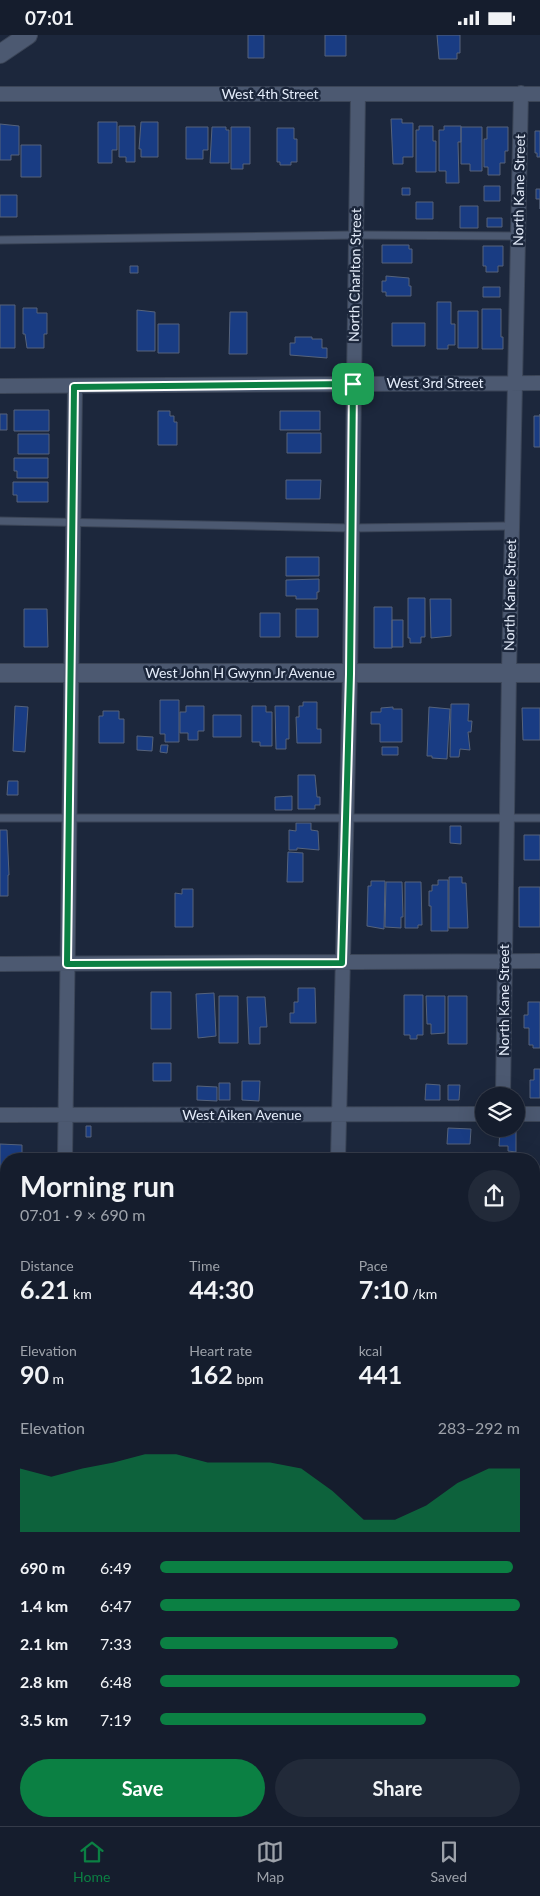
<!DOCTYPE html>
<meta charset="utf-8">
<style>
:root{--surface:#151d2d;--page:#222a39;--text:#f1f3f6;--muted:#9da2aa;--line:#343b49;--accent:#0b8043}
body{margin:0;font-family:Lato,sans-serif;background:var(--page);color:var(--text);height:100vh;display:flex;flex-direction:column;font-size:19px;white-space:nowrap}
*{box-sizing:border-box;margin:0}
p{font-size:16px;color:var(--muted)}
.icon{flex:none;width:28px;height:28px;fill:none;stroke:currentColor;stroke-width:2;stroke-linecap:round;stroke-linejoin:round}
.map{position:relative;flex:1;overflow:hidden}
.panel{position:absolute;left:0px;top:1118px;width:540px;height:674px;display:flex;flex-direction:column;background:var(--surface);border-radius:20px 20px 0 0;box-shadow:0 5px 20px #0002,0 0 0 1px var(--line)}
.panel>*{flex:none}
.tools{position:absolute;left:475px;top:1052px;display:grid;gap:10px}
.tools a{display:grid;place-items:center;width:50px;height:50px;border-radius:50%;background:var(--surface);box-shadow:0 5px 20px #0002,0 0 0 1px var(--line);font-size:25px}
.pin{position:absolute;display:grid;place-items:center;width:42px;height:42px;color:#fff;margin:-21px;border-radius:10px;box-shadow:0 2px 8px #0006}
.round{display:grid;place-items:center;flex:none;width:52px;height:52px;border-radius:26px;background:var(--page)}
.head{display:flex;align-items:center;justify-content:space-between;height:85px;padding:0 20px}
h1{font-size:28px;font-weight:700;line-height:38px}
.metrics{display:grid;grid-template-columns:repeat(3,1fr);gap:8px;height:85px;padding:5px 20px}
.metrics div{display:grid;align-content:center}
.metrics b{font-size:25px;font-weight:700}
.metrics small{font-size:14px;font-weight:400}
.metrics p{font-size:14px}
.chart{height:140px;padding:10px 20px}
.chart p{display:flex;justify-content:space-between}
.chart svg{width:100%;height:90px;margin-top:5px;fill:var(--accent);opacity:.7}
.primary-button{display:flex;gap:10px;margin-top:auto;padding:10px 20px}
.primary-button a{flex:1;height:58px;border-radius:30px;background:var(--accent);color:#fff;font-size:20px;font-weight:700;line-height:58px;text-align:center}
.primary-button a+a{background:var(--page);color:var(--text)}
ul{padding:0 20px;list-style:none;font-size:16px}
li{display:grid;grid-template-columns:80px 60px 1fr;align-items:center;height:38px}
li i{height:12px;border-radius:6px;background:var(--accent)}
.status{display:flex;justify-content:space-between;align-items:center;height:35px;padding:0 25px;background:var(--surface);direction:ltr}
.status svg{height:14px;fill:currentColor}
.menu{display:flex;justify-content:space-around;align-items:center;height:70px;border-top:1px solid var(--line);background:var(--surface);font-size:14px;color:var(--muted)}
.menu a{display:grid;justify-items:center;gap:2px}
.menu .on{color:var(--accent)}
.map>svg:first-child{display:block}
.building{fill:#193c83;stroke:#56637b}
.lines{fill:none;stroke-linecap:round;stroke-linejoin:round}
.service-casing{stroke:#3b4557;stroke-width:9}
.minor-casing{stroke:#3b4557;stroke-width:16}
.tertiary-casing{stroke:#3b4557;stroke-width:20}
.service{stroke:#4c5971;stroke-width:7}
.minor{stroke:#4c5971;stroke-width:14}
.tertiary{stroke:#4c5971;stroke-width:18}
.route-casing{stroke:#fff;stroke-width:10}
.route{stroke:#0b8043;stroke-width:6}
.labels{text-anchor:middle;stroke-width:5;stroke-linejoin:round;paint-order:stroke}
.street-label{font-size:14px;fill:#e4ecfa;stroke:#1c273c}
</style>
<div class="status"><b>07:01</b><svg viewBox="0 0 49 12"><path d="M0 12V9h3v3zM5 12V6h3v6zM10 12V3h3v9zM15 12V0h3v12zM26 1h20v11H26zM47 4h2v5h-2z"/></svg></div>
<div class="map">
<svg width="540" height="1791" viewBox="0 0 540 1791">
<rect width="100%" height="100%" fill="#1c273c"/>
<path class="building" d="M248,0H264V23H248Z
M325,0H346V21H325Z
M437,0H460V18H457V24H439Z
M391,84H402V88H413V122H403V129H393Z
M98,87H117V115H112V128H98Z
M141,87H158V122H141V114H139Z
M0,89L19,91V120H11V125H0Z
M119,91H135V127H126V122H119Z
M419,91H433V106H436V137H416V95H419Z
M444,91H461V107H458L459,148H446V136H439V95H444Z
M186,92H208V115H203V124H186Z
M212,92H226V95H229V128H210Z
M231,92H250V129H243V134H231Z
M461,92H482V136H470V129H461Z
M487,92H508V116H505V128H500V140H488V132H484V104H487Z
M277,93H294V104H297V127H291V130H280V127H277Z
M535,96H540V122H537V118H535Z
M21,110H41V142H21Z
M484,151H500V166H484Z
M402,153H410V160H402Z
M536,154H540V174V164H536Z
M0,160H17V182H0Z
M416,167H433V184H416Z
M460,171H478V193H460Z
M487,183H502V192H487Z
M382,210H409V214H412V228H382Z
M483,211H503V231H498V237H486V231H483Z
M130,231H138V238H130Z
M386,241L409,243V251H411V261H386V257H382V246H386Z
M483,252H500V262H483Z
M437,267H451V289H455V310H448V314H437Z
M0,270H15V313H0Z
M23,273H37V278H47V299H44V313H27L25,299H23Z
M482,274H501V302H503V314H482Z
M137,275L155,277V316H137Z
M458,276H478V313H458Z
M230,277H247V319H229Z
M392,288H425V311H392Z
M158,289H179V318H158Z
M295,302H312V304H322V313H327V323L290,320V308H295Z
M14,375H49V396H14Z
M158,376H170V381H174V387H177V410H158Z
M280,376H320V395H280Z
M0,379H7V395H0Z
M540,379V412H534V381H540Z
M287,398H321V418H287Z
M18,399H49V419H18Z
M14,423H48V443H17V436H14Z
M286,445H321L320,464H286Z
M13,447H48V467H17V460H13Z
M286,522H319V541H286Z
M319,544V557H317V564H296V561H286V545Z
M408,563H425V602H421V608H410V603H408Z
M430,564H451V601L431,603Z
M374,572H392V613H374Z
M24,574H47L48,612H24Z
M296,574H318V602H296Z
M260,578H280V602H260Z
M392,585H403V612H392Z
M160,665H179V707H165V699H160Z
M303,667H317V694H321V708H297L296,682H299V671H303Z
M451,669H469L468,686H472L471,697H468L470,715L460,714L459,722H450Z
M15,671L28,672L25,717L13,716Z
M186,671H204V696H198V705H188V698H180V677H186Z
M252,671H266V677H272V711H260V707H252Z
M275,671H289V704H286V714H276Z
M393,672V674H402V707H380V689H371V677H381V673Z
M429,672L450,674L447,724L432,723V721H427Z
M522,673H540V705H523Z
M103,676H119V684H124V708H99V681H103Z
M213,680H241V702H213Z
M137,701L153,702L152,716L137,715Z
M161,710H168L167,718L160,717Z
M382,712H398V720H382Z
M298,740H315L317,762H320V770H315V774H298Z
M8,746H18V760H7Z
M292,761V775H275V762Z
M296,788H311V795L318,796L319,815L297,813V815H289V795L296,796Z
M450,791H461V809L450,808Z
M0,795H7L9,840H8V861H0Z
M524,800H540V825H524Z
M288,817L303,818V847H287Z
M449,842H462V848H466L468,893H449Z
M438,845H448V896H431V871H429V856H432V850H438Z
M371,846H385L384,894L367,891L368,851H371Z
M386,847H402L403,882H401V893L385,892Z
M405,847H421L422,890H418V893H405Z
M519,852H540V892H519Z
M182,854H193V892H175V858L182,859Z
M298,953H315L316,988H290V978H294V967H298Z
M151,957H171V994H151Z
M214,958L216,1001L198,1003L196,959Z
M404,960H423V1000H417V1004H410V1000H404Z
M219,961H238V1008H219Z
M426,961H445V998L431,999V989H427Z
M448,961H467V1009H448Z
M247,962H265L267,992H260V1009H249Z
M528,967H540V1013H533V1010H529V993H524V980H528Z
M153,1028H171V1046H153Z
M534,1034H540V1063H530V1045H534Z
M242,1046H260L259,1066L242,1065Z
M219,1048H230V1065H219Z
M426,1049L440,1050V1065H425Z
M448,1050H460L459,1065H448Z
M197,1051L217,1052V1066L197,1065Z
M86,1091H91V1102H86Z
M448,1093L471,1094L470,1109H447Z
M500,1094H516V1117L508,1116V1111H499Z
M0,1109L22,1110V1124H6V1132H0Z
M537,1157H540V1201H537Z
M534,1267H540V1302H534Z
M0,1281H6V1293H0Z
M0,1330H5L6,1364H0Z
M534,1400H540V1419H534Z
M0,1414H6V1428H0Z
M0,1458H6V1480L0,1479Z
M0,1592H6V1606H0Z
M0,1692H6V1753H0Z
M133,1785H168V1791H133Z
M395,1785H413V1791H394Z
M429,1785H473V1791H429Z"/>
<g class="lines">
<defs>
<path id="service" d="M0,205L355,200L518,201
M0,486L351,493L512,491
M0,783H540
M534,1378H540"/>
<path id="minor" d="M0,59H540
M0,351L540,348
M0,929L540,926
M503,1061L509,638L521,58
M516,1079H540
M0,1080L484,1079
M65,1124L75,352
M338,1124L350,639L358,59
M534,1231H540
M0,1232H6
M0,1521H6
M534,1524H540
M0,1665H6
M534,1668H540
M51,1791V1785
M326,1791V1785"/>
<path id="tertiary" d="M0,19L28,0
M0,638H540"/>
</defs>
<use href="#service" class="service-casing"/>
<use href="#minor" class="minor-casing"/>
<use href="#tertiary" class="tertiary-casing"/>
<use href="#service" class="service"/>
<use href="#minor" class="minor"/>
<use href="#tertiary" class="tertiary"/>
</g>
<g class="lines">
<defs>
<path id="route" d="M353,349L350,639L342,928L67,929L74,352Z"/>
</defs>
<use href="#route" class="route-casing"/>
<use href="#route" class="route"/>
</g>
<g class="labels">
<g class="street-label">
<text x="270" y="64">West 4th Street</text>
<text transform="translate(519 155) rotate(-89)" y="5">North Kane Street</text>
<text transform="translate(355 240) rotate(-89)" y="5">North Charlton Street</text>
<text x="435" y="353">West 3rd Street</text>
<text transform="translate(510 560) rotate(-89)" y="5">North Kane Street</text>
<text x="240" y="643">West John H Gwynn Jr Avenue</text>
<text transform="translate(504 965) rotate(-90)" y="5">North Kane Street</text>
<text x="242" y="1085">West Aiken Avenue</text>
</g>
</g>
</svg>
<div class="tools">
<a><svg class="icon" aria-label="layers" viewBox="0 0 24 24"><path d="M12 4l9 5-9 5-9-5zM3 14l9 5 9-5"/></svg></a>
</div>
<div class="pin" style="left:353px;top:349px;background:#1e9e55"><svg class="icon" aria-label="arrive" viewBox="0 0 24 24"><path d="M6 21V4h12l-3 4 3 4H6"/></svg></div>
<section class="panel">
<div class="head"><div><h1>Morning run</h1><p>07:01 · 9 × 690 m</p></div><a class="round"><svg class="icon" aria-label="share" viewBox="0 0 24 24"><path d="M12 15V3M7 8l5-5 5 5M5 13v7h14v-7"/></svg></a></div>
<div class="metrics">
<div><p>Distance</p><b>6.21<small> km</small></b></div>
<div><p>Time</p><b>44:30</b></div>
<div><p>Pace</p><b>7:10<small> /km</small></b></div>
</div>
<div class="metrics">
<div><p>Elevation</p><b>90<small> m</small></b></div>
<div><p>Heart rate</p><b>162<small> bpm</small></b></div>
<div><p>kcal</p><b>441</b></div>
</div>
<div class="chart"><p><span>Elevation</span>283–292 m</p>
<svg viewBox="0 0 160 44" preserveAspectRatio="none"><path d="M0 44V13L10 17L20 13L30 10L40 6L50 6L60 10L70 10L80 10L90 13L100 24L110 38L120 38L130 31L140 20L150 13L160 13V44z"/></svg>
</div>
<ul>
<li><b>690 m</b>6:49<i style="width:98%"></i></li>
<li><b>1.4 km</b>6:47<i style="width:100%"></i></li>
<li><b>2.1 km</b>7:33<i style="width:66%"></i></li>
<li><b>2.8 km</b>6:48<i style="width:100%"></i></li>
<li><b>3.5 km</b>7:19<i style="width:74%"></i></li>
</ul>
<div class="primary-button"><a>Save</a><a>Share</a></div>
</section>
</div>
<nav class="menu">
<a class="on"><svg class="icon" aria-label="home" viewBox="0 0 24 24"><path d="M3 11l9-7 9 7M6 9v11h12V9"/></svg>Home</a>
<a><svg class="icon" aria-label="map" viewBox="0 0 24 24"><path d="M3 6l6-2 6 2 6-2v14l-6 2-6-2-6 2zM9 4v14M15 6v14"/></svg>Map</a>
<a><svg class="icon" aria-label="saved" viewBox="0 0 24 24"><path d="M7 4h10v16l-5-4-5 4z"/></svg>Saved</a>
</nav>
